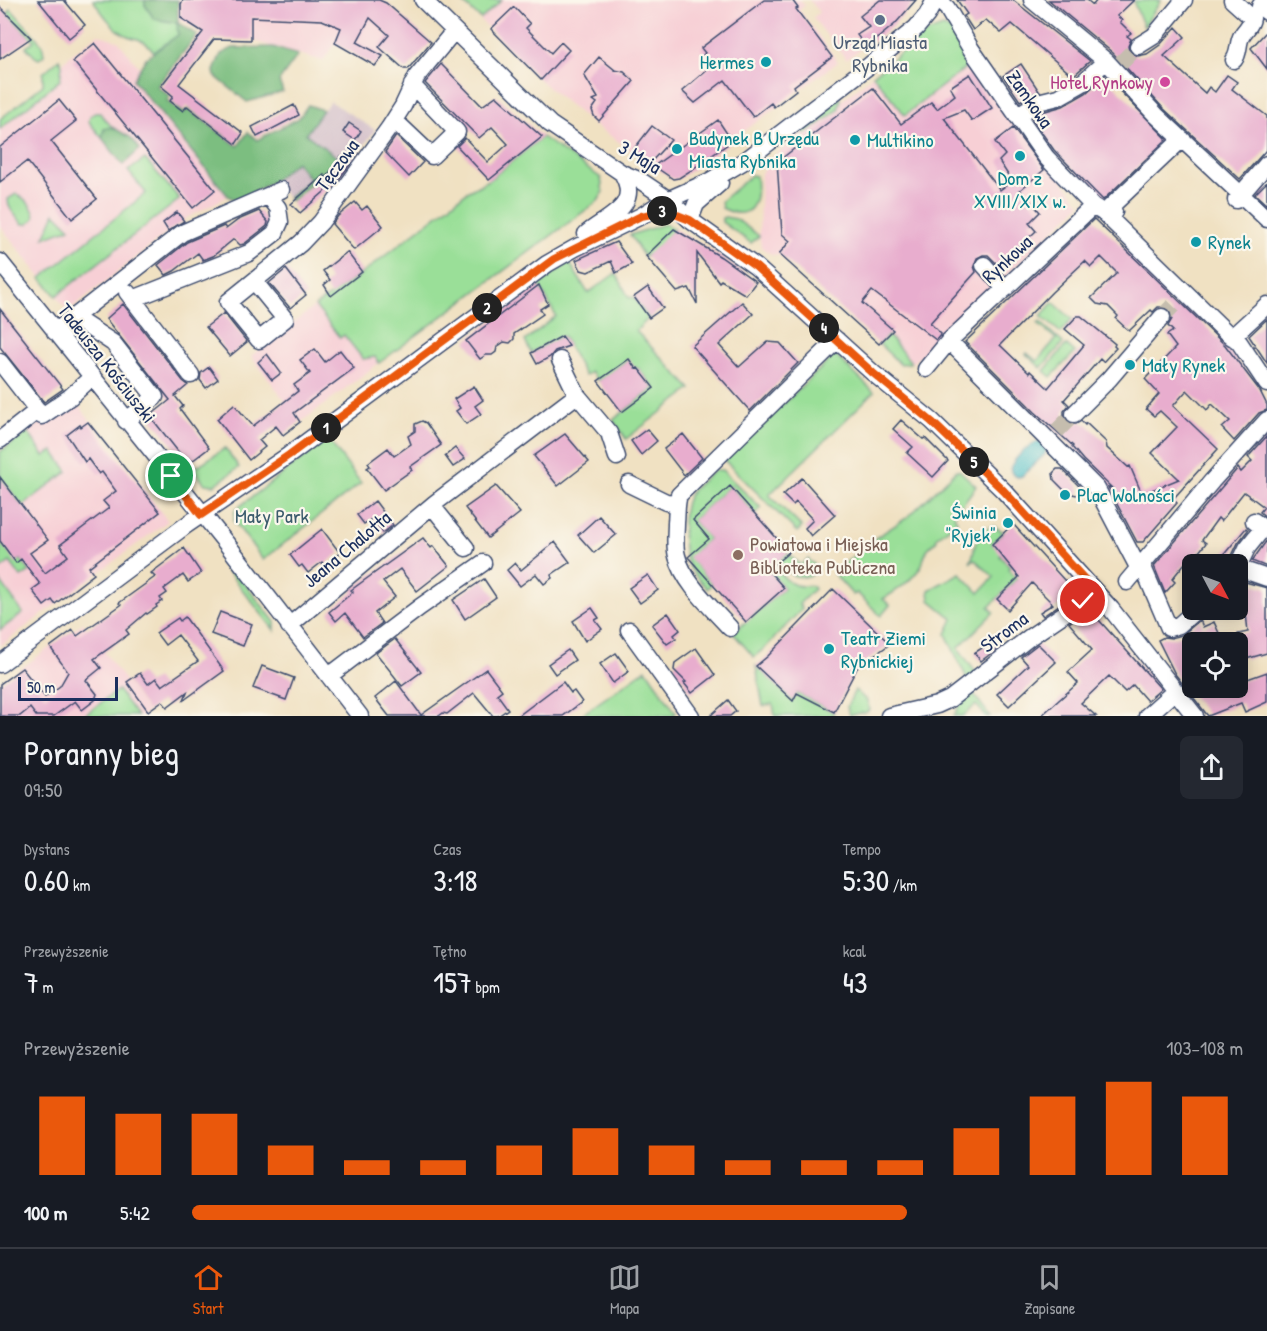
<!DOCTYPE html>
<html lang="pl">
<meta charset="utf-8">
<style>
:root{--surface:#171b24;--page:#242831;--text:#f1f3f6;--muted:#9ea1a6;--line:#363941;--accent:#ea580c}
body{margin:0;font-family:"Patrick Hand",sans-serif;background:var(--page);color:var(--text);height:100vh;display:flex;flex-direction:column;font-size:22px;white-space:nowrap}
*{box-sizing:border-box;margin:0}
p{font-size:20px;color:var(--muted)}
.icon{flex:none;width:33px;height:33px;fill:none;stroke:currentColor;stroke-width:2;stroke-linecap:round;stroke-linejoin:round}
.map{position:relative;height:716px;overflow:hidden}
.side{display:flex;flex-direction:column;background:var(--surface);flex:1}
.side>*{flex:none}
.needle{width:39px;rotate:131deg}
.fabs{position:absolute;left:1182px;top:554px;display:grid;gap:12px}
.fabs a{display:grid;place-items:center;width:66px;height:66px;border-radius:9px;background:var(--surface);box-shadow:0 3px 15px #0003;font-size:30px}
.scale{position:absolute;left:18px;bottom:15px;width:100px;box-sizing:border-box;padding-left:6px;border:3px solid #1b2f5e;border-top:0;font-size:16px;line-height:21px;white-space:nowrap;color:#1b2f5e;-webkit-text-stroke:4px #fbf7ec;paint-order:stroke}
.pin{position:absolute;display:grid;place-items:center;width:51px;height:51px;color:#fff;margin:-26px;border:3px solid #fff;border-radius:50%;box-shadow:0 2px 6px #0007}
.km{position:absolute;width:30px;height:30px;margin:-15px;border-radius:50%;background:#222;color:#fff;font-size:16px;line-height:30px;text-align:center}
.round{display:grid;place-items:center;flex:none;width:63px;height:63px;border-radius:9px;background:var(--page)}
.headline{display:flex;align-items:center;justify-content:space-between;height:102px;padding:0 24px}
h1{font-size:33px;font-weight:600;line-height:45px}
.stats{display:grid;grid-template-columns:repeat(3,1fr);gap:9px;height:102px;padding:6px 24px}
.stats div{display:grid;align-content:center}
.stats b{font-size:30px;font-weight:600}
.stats small{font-size:16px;font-weight:400}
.stats p{font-size:16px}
.chart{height:168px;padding:12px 24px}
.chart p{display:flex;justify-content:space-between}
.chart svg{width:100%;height:108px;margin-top:6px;stroke:var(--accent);stroke-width:6}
ul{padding:0 24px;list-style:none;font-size:20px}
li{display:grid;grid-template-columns:96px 72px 1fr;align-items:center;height:45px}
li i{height:15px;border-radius:8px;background:var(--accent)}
.dock{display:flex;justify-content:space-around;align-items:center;height:84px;border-top:2px solid var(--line);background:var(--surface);font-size:16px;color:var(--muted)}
.dock a{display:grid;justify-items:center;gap:3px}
.dock .current{color:var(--accent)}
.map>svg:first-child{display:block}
.built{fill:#f7cfd5}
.industrial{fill:#d2bdc8}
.green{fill:#9adf98;stroke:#5a877b;stroke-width:1.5}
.forest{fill:#7bbe80;stroke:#4b766f;stroke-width:1.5}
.water{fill:#52c0c7;stroke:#367892;stroke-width:1.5}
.building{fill:#e8adce;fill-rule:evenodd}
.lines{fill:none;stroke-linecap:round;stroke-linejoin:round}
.minor-tunnel{stroke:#c5bdae;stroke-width:16;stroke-dasharray:16 8;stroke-linecap:butt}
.minor-casing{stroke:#3b4a6d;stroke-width:19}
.minor{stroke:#fff;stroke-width:16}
.route-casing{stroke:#fff;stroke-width:12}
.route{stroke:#ea580c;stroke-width:8}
.service-dot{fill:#5c6f8a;stroke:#fbf7ec;stroke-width:2}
.culture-dot{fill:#0f9aa8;stroke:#fbf7ec;stroke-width:2}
.hotel-dot{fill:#d1479c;stroke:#fbf7ec;stroke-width:2}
.education-dot{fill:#8d6e63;stroke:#fbf7ec;stroke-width:2}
.labels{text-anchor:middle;stroke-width:4.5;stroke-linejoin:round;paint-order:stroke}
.service-label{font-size:20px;fill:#4e5e75;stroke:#fbf7ec}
.culture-label{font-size:20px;fill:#0d838f;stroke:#fbf7ec;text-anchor:start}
.hotel-label{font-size:20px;fill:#b23c85;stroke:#fbf7ec;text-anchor:end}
.street-label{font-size:20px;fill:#1b2f5e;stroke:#fbf7ec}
.park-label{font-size:20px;fill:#3b5b6c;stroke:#fbf7ec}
.education-label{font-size:20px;fill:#785e54;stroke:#fbf7ec;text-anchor:start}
</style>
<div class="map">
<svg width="1267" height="716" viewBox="0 0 1267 716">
<rect width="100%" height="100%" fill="#fbf7ec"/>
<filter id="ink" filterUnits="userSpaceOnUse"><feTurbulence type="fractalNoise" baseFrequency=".0167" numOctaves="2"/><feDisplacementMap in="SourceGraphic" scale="12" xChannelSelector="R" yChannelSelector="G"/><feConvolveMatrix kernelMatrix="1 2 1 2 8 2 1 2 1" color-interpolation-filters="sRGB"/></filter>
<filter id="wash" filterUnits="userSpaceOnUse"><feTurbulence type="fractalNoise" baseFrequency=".008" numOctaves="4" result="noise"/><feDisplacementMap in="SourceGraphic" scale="24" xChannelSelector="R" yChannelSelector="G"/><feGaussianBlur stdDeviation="1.35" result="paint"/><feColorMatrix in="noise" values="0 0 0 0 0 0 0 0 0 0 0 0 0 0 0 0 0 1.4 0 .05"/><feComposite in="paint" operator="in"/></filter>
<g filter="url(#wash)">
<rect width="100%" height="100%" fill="#f0e1c2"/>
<path class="built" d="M178,0H379L386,3L411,24L375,66L335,43L323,61L251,40L214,39L178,18Z
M502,0H800L805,5L799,10L838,62L690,171L680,178L674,179L594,125L544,84L481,21V19Z
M809,0H916L902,17L900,16L895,24L878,38L846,59L813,18L819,12Z
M98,34L118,41L140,68L133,80L228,196L185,219L68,311L0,226V129L60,80L62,65L65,60Z
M973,62L1081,204L927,351L912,363L901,350L779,254L772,255L761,247L759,234L761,173L779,152L873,75L905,115Z
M315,306L340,338L344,335L350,342L376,357L379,363L301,422L251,356Z
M73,398L168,521L0,646V452Z
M83,623L148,712L142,716H0V684Z"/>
<path class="industrial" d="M330,101L375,130L349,166L306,134Z
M296,162L310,179L288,198L273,181Z"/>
<path class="green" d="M93,0H145V5L178,23V35L154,52C140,34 136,42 122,33C110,25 102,12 93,0Z
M460,0H502L481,19Z
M1161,0L1144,27L1133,1Z
M11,9L42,44L44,55L39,59L35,57L26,47L34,41L7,14Z
M943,27L959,32L973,62L905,115L873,75L924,34Z
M59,59L62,65L60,80L0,129V119L43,85V73Z
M839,97L841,99L838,110L806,134L798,129Z
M95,113H100L112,127L104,129L102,138L89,122L90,116Z
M542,137L601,178L603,193L598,201L379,363L375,357L363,359L344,335L340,338L315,306L364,272L467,192L489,180Z
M145,159L180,199L56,296L41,278L146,193L128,171Z
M752,175L756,176C759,203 752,223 722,208L721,201Z
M16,194C25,198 34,207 35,218L28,224H23C16,216 8,210 8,199Z
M55,213L70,228L44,238Z
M725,217L736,219L759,236L751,243L722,222V218Z
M665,224L674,229L656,250L644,257L630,235Z
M569,262L588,293L616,273L629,298L634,297L649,318L636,331L691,389L626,439L613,420L654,388L638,368L636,369L628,360L598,381L591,372L585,376L563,336L531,353L525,341L556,316L539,285Z
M1053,302L1072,319L1061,333L1041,316Z
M1040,322L1063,343L1041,368L1026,354L1027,353L1037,361L1056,339L1038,324Z
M888,335L910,361V363L900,364L879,344Z
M1065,346H1068L1075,352L1051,377L1044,371Z
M835,355L874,392L769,495L802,527L797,532L724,460Z
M28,432L44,456L53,451L68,471L22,506L2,480L0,481V452Z
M328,439L361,483L263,560L234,521L235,510Z
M225,448L239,467L215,485L205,484L193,469Z
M715,470H722L761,508L755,514L730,486L693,520L709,539L689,557L712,584L707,589C701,582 693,574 689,566C681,551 680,506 691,492C697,484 707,477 715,470Z
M957,470H959L976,486L954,516L957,521L936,538L937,540C934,543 929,547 927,550C923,556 924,563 920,568C910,582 898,590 883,599L890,605L881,616L857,593L853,595L834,574L866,544L908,517Z
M993,526L1004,532L992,544L1003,552L1000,556L1010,567L1008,569L1017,579L989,607L994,612L958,648L977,674L968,681L946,634L953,619L930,600L929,590L960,573L979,593L994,577L974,559L970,563C978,546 970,535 993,526Z
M0,541L16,562L21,559L30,571L21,577L10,562L0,569Z
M787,553L800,565L808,559L817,567V571L809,577L793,576L778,561Z
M773,566C787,580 790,588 812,586L814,589L799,604L802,609L766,647L754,657L733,633L784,588L768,570Z
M230,567L234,570L275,622V631L226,569Z
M0,581L23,613L0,630Z
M756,666L793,700L797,693L834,712L832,716H775L773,704L763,706Z
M646,669L676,713L672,716H580Z
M118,690L137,716H83Z
M855,690L867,701L869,709L867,712L850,715L847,707Z
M972,692L990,716H986L976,705L963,716H954L962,700Z"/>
<path class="forest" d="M145,0H178V23L197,35L157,86L170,96L167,101L184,113L188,109L238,146L248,132L257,140L299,118L308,105L323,110L306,134L349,166L344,172L327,171L291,201L288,198L310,179L296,162L273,181L238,202L228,196L133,80L146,58L178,35L177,23L154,19L145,5Z
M273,47L298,55L279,81L283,92L247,102L215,76L214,71L221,54L233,48Z
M112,127L130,137L140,149L123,165L102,138L104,129Z"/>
<path class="water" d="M1040,441L1047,449L1044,455L1022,476L1018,477L1013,475C1011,471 1009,470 1012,465C1016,457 1030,443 1040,441Z"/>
<g id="blocks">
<path class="building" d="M38,0H64L85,25L69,38Z
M183,0H379L386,3L431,42L408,69H404L379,47L389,35L370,18L357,42L383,56L375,66L335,43L341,28L322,20L251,17V40L214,39L179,84L243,133L236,144L187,106L183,111L170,101L173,96L161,86L203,32L181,18V4Z
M764,0H792L798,8L796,9L832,57L794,86L796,90L774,107L771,103L753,117L725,80L695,103L682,91L710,67L702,56L705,53L701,48Z
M880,0H916L895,24L878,38L865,46L857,35L869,27L860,16Z
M957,0H1013L1090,61L1073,76L1012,24L1001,33L986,20L973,30L964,16L967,14Z
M1049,0H1087L1093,5L1097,0H1134L1117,16L1122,20L1120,22L1131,33L1127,36L1131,39L1128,46L1129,51L1138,56L1147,54L1160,45L1176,27L1185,37L1164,56L1205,93L1209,87L1215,92L1227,75L1237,82L1232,89L1267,116V149L1240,179L1163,108L1113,53Z
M0,7L31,38L0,59Z
M514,7L530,24L526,28L551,53L561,42L569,50L541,80L491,29Z
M1267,31V69L1251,48Z
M95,43L215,190L193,208L73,61Z
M599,57L615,70L624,72L634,81L599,121L594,116L592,110L597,103L593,100L598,98L584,75Z
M441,64L482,106L496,96L542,137L489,180L457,146L465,138L488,162L508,144L492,127L479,138L425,83Z
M1021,64L1039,91L1020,101L1003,76Z
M970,74L992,108L972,121L964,110L944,118L1000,190L1012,181L999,161L1005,155L995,142L1013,128L1044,170L1020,190L1040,212L1029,223L1036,231L999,266L988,255H983L977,258L974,266L976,272L930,323L941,334L936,340L872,291L862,303L893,330L879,344L779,254L790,241L782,234L777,162L873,88L901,124L931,102L937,109L955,95L950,87Z
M1105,76L1167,139L1103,200L1054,150L1032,119L1042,112L1063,106L1086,93Z
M59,100L76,121L51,141L97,199L72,219L27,161L0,182V147Z
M294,105L299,115L257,137L252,127Z
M718,120L732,141L690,171L679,178L673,179L654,166Z
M349,123L361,131L355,140L343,132Z
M652,126L671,140L650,163L633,150Z
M396,136L423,162L409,177L385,152Z
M341,156L351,163L339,179L300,213L291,204L324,175L326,178Z
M1267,182V205L1255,194Z
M355,202L362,210L367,206L383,226L354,250L332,224L338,216Z
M259,211L268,222L267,226L244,244L240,245L234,239L213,256L203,260L198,253L174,271L166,275L158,265L187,242L224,226L226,229L238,220Z
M177,212L184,221L168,231L163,223Z
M1094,219L1225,345L1260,391L1267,405V410L1259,413L1234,441L1222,428L1230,421L1212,404L1207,410L1187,390L1173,406L1218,449L1173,499L1177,503L1143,542H1137L1108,487L1112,488L1083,460L1072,447L1073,446L1035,412L965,342ZM1101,257L1117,273L1091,298L1097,304L1108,306L1118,316L1116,319L1129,331L1151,310L1153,312L1158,307H1164L1172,314V319L1168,326L1173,331L1167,335L1176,347L1145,379L1159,394L1146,409L1154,416L1160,411L1177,427L1152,453L1179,479L1142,494L1130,466L1128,467L1107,448L1106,442L1086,423L1085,425L1081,421L1076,424H1071L1064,416V411L1069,405L1064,400L1100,359L1103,362L1116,348L1114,346L1115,344L1081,316H1077L1065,329L1084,345L1048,388L1030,371L1029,373L1000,345L1052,292L1085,261L1091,267Z
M674,229L721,257L756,282L746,295L721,280L719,282L697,253V304L689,288L677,292L646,256Z
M616,242L632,264L616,273L611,261L588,272L581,270L576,260Z
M347,252L362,272L331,296L324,285L330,280L323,271Z
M286,269L306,295L290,308L269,283Z
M539,285L548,304L540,309L543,314L514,334V339L510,343L504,342L497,347L496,352L492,355H486L480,359L466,341Z
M648,287L663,308L649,318L634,297Z
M742,302L753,314L719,345L739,367L767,342L780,343L798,363L750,411L692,346Z
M123,304L183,381L188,385L175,396L183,406L180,409L209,448L188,464L150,416L170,400L106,319Z
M0,309L63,389L44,402L0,347Z
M224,313L247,342L230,356L206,327Z
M1267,319V363L1249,336Z
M562,336L569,346L555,351L550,357L537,364L531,353Z
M315,349L325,362L340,350L354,368L294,413L300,422L283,435L276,426L259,440L265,447L249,460L217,419L234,404L253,426L298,391L294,385L310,373L300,360Z
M267,354L281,373L272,380L258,362Z
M629,359L636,369L638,368L654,388L622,412L598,381Z
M209,367L218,379L206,388L200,380L201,373Z
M474,386L483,400L475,406L481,414L466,424L456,411L460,408L454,399Z
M901,420L923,439L925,438L948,461L933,477L907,453L913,447L893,429Z
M422,421L426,423L441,445L410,467L412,470L384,490L367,468L370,466L368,463L388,448L394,456L411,444L408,436L415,431V424Z
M88,422L160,512L89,567L94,574L55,604L52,600L44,606L32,590L40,584L21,559L16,563L0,541V477L48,540L30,553L45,573L68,556L60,545L109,508L103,501L116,491L102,472L99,474L88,459L85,462L67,435L80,425L81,427Z
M647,429L657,441L641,455L631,441Z
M565,434L589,462L558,486L534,456Z
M683,434L702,458L684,475L664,449Z
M1267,436V518L1260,512L1264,507L1244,492L1221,521L1218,518L1202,540L1206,543L1188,566L1185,563L1172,579L1175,582L1165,593L1154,566L1238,468L1241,472L1252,461L1248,457Z
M455,448L465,459L453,467L445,456Z
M1057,469H1062L1079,486L1080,492L1077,495L1067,493L1054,480L1053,473Z
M802,478L835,515L811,536L805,528L813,520L796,502L793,505L783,495Z
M496,486L520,513L488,538L465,508Z
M730,486L789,552L768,570L784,588L746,622L688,557L709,539L693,520Z
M375,501L393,525L383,533L373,518L364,524L357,515Z
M599,516L616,535L594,553L578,535Z
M1013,524L1076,593L1043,616L1040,612L1053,604L1032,583L1008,610L997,599L1019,577L992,544Z
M1246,528L1248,530L1238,543L1228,564H1216Z
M322,529L340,553L324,565L322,562L308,573L302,565L299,567L290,555Z
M423,538L431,548L433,546L449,566L417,591L400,569L383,582L395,597L375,613L382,623L363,637L345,613L336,621L329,612L353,592L351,590Z
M1267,540V567L1252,561Z
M555,542L570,562L551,575L552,578L544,584L536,574L520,586L507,570L515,563L521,570Z
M184,548L201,573L188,582L183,575L164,589L167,593L160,598L162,601L156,605L157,607L147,614L146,613L126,630L129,634L94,659L101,668L86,680L97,694L95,700L82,710L75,701L54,716H36L30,708L20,716H0V684L22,668L45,697L60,686L68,672L50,647L73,630L77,636L121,605L119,603L155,577L151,573Z
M648,575L658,590L640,603L629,588Z
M484,579L496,597L465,619L453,600Z
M1238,580L1267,588V653L1246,659L1245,656L1238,657V634L1248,632L1245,604L1238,603Z
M833,589L890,644L857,668L834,712L797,693L793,701L756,666L768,656Z
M592,608L599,618L595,620L602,629L585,641L573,621Z
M1089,609L1161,689L1147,701L1133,685L1125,692L1109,676L1081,703L1096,716H1041L1078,683L1068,672L1092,650L1069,623Z
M220,612L252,624L243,646L211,634Z
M668,613L680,630L674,635L676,638L667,644L652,625Z
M185,617L224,671L184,700L187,692L167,707L162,701L148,711L127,682L140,673L148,684L156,678L162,686L198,661L178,635L165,645L156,633L178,618L180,621Z
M1200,620L1203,627L1214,622L1223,642H1192V687H1240L1239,682L1267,672V702L1245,712L1241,703L1208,716L1175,674L1158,640L1164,637L1171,638L1182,635Z
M395,639L421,672L402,686L376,653Z
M995,640L1001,646L981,661L974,653Z
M1038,644L1056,662L1009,706L997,694L1028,665L1021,657Z
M696,648L715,675L692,693L684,683L686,682L674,670L675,663Z
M568,650L575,660L555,674L548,664Z
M616,653L629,671L613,683L600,664Z
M262,666L294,678L286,700L253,688Z
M486,669L502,690L497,694L508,709L498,716H493L474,693L447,714L443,713L439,716H389L375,698L396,681L421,715Z
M563,682L571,693L574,691L582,702L563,716H518Z
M728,700L736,711L730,716H710Z"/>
</g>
</g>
<g filter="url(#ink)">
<use href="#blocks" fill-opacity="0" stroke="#3b4a6d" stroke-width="1.5"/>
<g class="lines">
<path class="minor-tunnel" d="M1120,64L1138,46
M1162,317L1181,297
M1057,431L1074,414"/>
<defs>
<path id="minor" d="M423,0L550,124L622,173L641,181L669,200L690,220L756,267L873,373L932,421L1004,491L1111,609L1195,716
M938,0L947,8L971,49L1046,157L1093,206L1104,213L1114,212
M1032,0L1106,61L1156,115L1267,219
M1232,0L1252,18C1251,26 1246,28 1242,35C1237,43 1240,52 1234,60
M1265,0L1260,6L1267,12
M1138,46L1154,36L1184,0
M1017,116L1038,102L1058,97L1081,84L1106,61
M394,120L432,156L457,132L412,85
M1236,200L1267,164
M1104,213L1226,332L1239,342L1267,384
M1104,213L1182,139
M690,220L696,204L720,183
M586,234C608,216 642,206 622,173
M0,262L226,543L360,716
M984,265L1005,289
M254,281L285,319L259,340L228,302L301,243L321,222L389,128L403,106L417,76L454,31
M127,292L191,375
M133,299L249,253L275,233L280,222L278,208L269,196
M75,316L81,322L113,343L155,397L126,421
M55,332L182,233L281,190
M1232,337L1267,305
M949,341L1097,489L1139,569
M560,360L577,395
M0,362L42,416L70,397L92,377
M926,369L949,341L1093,206
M1074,414L1109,379L1162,317
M0,440L38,410
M629,484L666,502L676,503
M432,506L466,548
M1142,565L1169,628L1179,625L1197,609
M1238,567L1247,548L1263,528L1254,521
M1238,568L1267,578
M1127,582L1212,481L1267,420
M289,626L435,503L577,395L609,433L617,457
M730,628C712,608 683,582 677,556C674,546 676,533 676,523C677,513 676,504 679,495L837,340
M629,630L691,716
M0,664L185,526L289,455L547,264L575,248L641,216L663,202L710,181L746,160L870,65L916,28L927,15L935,0
M329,676L420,607L483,563
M889,716L937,705L950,699L1030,637L1096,592
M1147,716L1175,691"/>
</defs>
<use href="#minor" class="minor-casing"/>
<use href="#minor" class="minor"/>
</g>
</g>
<g class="lines" filter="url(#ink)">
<defs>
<path id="route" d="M171,476L201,515L289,455L554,259L641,216L667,211L690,220L756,267L873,373L932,422L1004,491L1096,592L1083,601"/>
</defs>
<use href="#route" class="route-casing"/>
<use href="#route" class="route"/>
</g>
<circle class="service-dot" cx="880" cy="20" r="6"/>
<g class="culture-dot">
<circle cx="766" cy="62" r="6"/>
<circle cx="855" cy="140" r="6"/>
<circle cx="677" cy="149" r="6"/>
<circle cx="1020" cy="156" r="6"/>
<circle cx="1196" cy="242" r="6"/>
<circle cx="1130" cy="365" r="6"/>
<circle cx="1065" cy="495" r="6"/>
<circle cx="1008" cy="523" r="6"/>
<circle cx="829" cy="649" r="6"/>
</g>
<circle class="hotel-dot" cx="1165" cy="82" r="6"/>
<circle class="education-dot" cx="738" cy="555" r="6"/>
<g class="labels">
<g class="service-label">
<text x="880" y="49">Urząd Miasta<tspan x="880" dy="23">Rybnika</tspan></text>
</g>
<g class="culture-label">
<text x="754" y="69" text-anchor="end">Hermes</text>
<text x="689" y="145">Budynek B Urzędu<tspan x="689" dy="23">Miasta Rybnika</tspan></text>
<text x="867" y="147">Multikino</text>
<text x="1020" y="185" text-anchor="middle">Dom z<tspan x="1020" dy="23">XVIII/XIX w.</tspan></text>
<text x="1208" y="249">Rynek</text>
<text x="1142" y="372">Mały Rynek</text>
<text x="1077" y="502">Plac Wolności</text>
<text x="996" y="519" text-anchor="end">Świnia<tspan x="996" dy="23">"Ryjek"</tspan></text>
<text x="841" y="645">Teatr Ziemi<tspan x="841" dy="23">Rybnickiej</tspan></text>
</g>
<g class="hotel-label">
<text x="1153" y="89">Hotel Rynkowy</text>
</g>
<g class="street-label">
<text transform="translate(1030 99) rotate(55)" y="7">Zamkowa</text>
<text transform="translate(640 157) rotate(31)" y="7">3 Maja</text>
<text transform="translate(337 165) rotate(-54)" y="7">Tęczowa</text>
<text transform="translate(1007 259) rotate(-43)" y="7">Rynkowa</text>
<text transform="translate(107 363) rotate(52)" y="7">Tadeusza Kościuszki</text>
<text transform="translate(347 549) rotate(-40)" y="7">Jeana Chalotta</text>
<text transform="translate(1004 632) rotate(-37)" y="7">Stroma</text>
</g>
<g class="park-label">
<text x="272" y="523">Mały Park</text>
</g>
<g class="education-label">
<text x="750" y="551">Powiatowa i Miejska<tspan x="750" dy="23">Biblioteka Publiczna</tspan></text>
</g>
</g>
</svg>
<div class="fabs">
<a><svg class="needle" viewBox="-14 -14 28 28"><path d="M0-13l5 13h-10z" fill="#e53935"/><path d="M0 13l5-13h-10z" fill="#9ea1a6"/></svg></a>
<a><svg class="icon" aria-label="locate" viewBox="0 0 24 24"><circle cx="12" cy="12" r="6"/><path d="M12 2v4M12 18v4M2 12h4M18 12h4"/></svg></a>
</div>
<div class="scale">50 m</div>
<div class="pin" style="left:171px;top:476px;background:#1e9e55"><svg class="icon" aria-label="arrive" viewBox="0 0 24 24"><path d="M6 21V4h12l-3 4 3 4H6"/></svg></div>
<div class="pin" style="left:1083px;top:601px;background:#d93025"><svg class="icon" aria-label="check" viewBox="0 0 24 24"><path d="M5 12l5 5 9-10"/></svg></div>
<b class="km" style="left:326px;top:428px">1</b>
<b class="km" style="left:487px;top:308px">2</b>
<b class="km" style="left:662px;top:211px">3</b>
<b class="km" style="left:824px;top:328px">4</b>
<b class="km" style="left:974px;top:462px">5</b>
</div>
<section class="side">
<div class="headline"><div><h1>Poranny bieg</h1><p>09:50</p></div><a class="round"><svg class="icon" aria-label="share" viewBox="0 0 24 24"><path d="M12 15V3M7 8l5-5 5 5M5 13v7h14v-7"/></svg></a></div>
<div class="stats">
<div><p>Dystans</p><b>0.60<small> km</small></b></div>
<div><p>Czas</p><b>3:18</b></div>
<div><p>Tempo</p><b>5:30<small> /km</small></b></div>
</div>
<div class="stats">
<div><p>Przewyższenie</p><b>7<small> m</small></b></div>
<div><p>Tętno</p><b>157<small> bpm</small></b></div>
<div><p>kcal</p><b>43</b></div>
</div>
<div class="chart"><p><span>Przewyższenie</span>103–108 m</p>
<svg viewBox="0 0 160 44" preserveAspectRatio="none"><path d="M5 44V12M15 44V19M25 44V19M35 44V32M45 44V38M55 44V38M65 44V32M75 44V25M85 44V32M95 44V38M105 44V38M115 44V38M125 44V25M135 44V12M145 44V6M155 44V12"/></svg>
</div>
<ul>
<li><b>100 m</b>5:42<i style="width:68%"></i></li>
</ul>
</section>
<nav class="dock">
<a class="current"><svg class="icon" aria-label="home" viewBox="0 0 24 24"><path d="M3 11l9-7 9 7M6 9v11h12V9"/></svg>Start</a>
<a><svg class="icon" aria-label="map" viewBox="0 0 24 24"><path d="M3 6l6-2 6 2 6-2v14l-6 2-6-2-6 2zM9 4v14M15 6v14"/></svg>Mapa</a>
<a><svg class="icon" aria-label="saved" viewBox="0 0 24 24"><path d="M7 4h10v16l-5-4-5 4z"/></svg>Zapisane</a>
</nav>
